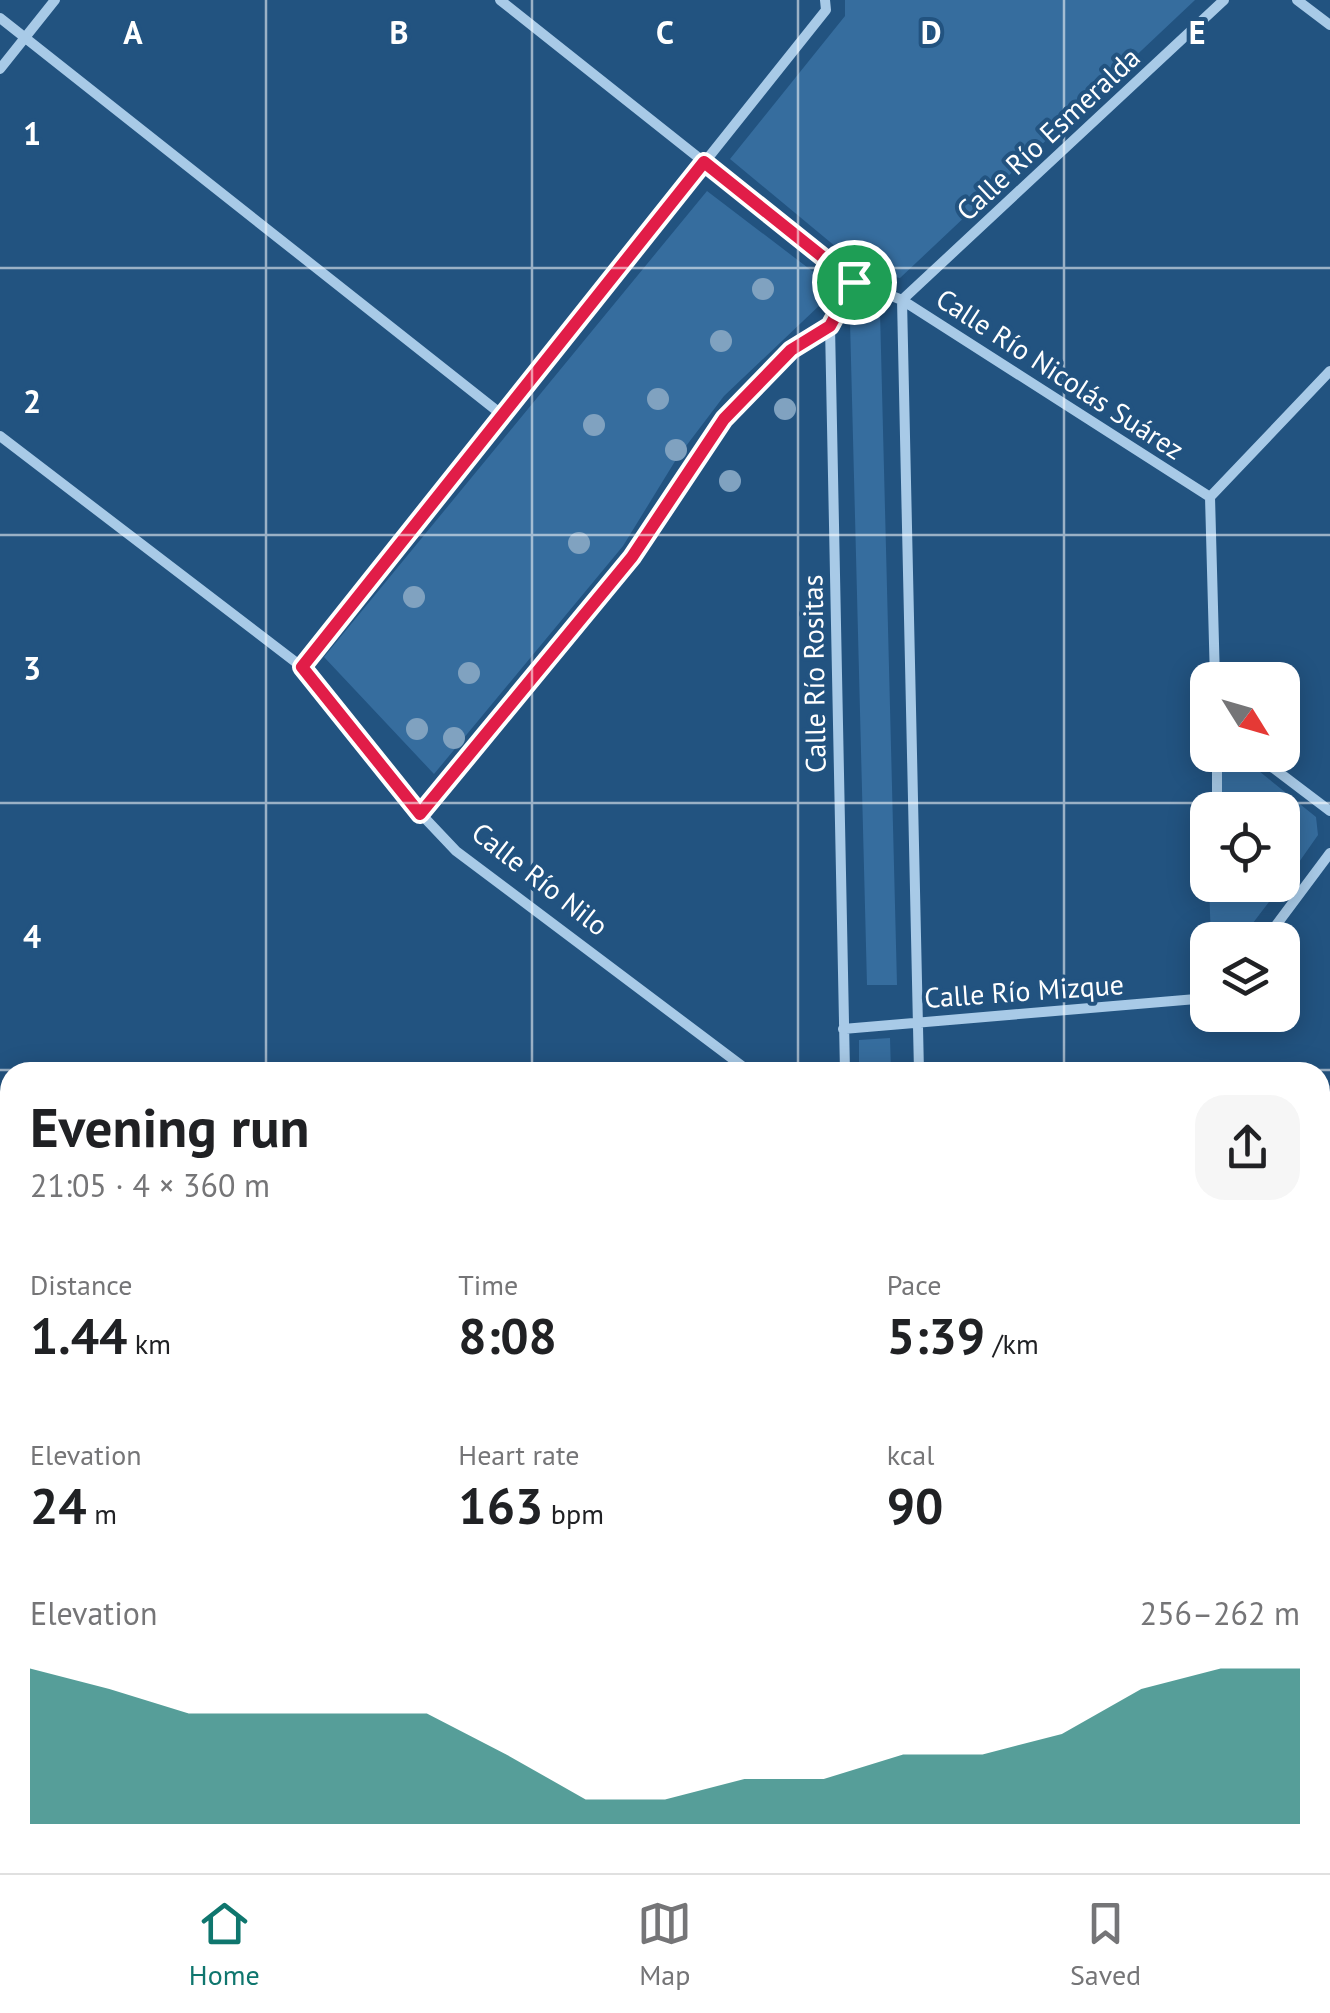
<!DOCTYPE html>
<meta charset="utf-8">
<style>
:root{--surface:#fff;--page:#f6f6f6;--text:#202124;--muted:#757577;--line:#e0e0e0;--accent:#0f766e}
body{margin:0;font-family:"PT Sans",sans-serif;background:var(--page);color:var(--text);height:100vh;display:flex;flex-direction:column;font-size:38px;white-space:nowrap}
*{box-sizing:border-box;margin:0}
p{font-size:32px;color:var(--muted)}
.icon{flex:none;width:55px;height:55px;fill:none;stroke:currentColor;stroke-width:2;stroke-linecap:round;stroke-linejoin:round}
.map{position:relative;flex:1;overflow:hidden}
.side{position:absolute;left:0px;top:1062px;width:1330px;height:812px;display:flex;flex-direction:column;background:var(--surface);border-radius:30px 30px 0 0;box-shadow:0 5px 25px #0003}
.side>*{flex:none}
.needle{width:65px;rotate:127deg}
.controls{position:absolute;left:1190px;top:662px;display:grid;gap:20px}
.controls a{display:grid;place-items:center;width:110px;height:110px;border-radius:20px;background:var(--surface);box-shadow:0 5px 25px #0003;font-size:50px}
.pin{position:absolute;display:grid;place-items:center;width:85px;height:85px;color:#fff;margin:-42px;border:5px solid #fff;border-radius:50%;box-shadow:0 2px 10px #0007}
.round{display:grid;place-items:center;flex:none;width:105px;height:105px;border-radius:30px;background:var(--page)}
.head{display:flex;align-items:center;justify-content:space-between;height:170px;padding:0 30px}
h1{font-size:55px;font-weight:600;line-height:75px}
.figures{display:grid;grid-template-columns:repeat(3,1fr);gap:15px;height:170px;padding:10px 30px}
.figures div{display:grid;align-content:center}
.figures b{font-size:50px;font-weight:600}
.figures small{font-size:28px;font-weight:400}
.figures p{font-size:28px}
.chart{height:280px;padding:20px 30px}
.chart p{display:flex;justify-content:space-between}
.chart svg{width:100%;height:180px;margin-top:10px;fill:var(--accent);opacity:.7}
.tab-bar{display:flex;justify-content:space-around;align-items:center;height:140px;border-top:2px solid var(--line);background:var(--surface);font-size:28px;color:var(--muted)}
.tab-bar a{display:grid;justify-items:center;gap:5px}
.tab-bar .on{color:var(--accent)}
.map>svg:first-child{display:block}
.green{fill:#366d9e}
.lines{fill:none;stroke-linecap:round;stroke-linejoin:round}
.street{stroke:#a8cae7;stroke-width:10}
.secondary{stroke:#d2e5f6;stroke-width:20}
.tree{fill:#80a2c0}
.route-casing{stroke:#fff;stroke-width:20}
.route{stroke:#e11d48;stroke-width:12}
.grid{fill:none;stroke:#fff;stroke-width:2.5;stroke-opacity:0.55}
.labels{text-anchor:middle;stroke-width:8;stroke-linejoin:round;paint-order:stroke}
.street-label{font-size:28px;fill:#fff;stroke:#225380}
.grid-label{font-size:32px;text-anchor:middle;font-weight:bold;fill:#fff;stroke:#225380;stroke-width:8;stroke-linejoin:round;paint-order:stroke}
</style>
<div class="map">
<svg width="1330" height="1873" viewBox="0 0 1330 1873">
<rect width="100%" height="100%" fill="#225380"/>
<path class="green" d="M845,0H1195L900,278L865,271L730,159L845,16Z
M707,191L820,277L822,303L724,396L677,458L623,546L434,774L324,657Z
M880,311L897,985H867L850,321Z
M1220,755H1239L1316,817L1318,835L1283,885L1282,810H1222Z
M1209,885H1282L1240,940H1211Z
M890,1038L891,1072H859V1040Z"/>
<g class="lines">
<path class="street" d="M500,0L854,281L902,300L1210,497
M1297,0L1330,25
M0,18L501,414
M0,69L55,0
M902,300L919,1072
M902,300L1224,0
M0,436L302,667L420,813L456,851L750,1072
M1210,497L1215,680
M1210,497L1330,371
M302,667L826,10L825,0
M1217,755V808
M1256,755L1330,811
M420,813C491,728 570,645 634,555C695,469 737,382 830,326
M1265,940L1330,853
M843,1029L1208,998
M845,1072L830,326L854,281
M673,1873L680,1865"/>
<path class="secondary" d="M1320,1233L1330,1224
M1320,1489L1330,1496"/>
</g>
<g class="tree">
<circle cx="763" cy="289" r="11"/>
<circle cx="721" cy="341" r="11"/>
<circle cx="658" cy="399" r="11"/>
<circle cx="785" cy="409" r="11"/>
<circle cx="594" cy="425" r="11"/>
<circle cx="676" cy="450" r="11"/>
<circle cx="730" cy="481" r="11"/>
<circle cx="579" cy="543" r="11"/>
<circle cx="414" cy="597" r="11"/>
<circle cx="469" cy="673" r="11"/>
<circle cx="417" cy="729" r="11"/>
<circle cx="454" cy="738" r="11"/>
</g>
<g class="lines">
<defs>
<path id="route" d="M704,162L854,282L830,326L791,350L724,419L632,557L420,814L302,667Z"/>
</defs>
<use href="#route" class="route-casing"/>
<use href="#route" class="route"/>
</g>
<path class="grid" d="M266,0V1072M532,0V1072M798,0V1072M1064,0V1072M0,268H1330M0,535H1330M0,803H1330M0,1070H1330M0,1338H10M1320,1338H1330M0,1605H10M1320,1605H1330M266,1865V1873M532,1865V1873M798,1865V1873M1064,1865V1873"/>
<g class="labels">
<g class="street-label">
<text transform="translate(1048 134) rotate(-43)" y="10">Calle Río Esmeralda</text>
<text transform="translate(1060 374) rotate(33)" y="10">Calle Río Nicolás Suárez</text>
<text transform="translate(814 674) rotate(-91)" y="10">Calle Río Rositas</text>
<text transform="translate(540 879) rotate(38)" y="10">Calle Río Nilo</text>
<text transform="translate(1024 991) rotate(-4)" y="10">Calle Río Mizque</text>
</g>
</g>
<g class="grid-label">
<text x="133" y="44">A</text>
<text x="399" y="44">B</text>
<text x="665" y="44">C</text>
<text x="931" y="44">D</text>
<text x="1197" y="44">E</text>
<text x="32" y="145">1</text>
<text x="32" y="413">2</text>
<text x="32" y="680">3</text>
<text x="32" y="948">4</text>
</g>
</svg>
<div class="controls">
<a><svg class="needle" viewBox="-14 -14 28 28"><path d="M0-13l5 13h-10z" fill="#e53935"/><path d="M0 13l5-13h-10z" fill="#757577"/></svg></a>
<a><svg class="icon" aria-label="locate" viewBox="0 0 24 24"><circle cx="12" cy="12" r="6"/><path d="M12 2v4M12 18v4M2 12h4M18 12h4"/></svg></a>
<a><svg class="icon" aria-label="layers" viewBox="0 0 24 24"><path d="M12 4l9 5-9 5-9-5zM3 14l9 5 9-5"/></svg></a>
</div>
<div class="pin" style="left:854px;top:282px;background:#1e9e55"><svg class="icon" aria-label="arrive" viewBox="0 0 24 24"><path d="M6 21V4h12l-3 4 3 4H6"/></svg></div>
<section class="side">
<div class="head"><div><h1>Evening run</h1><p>21:05 · 4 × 360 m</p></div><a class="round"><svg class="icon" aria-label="share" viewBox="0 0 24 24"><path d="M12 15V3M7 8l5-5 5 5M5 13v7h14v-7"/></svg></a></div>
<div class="figures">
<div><p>Distance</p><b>1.44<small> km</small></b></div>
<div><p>Time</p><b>8:08</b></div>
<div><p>Pace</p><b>5:39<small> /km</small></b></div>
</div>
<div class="figures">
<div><p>Elevation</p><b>24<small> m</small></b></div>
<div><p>Heart rate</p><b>163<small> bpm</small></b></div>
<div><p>kcal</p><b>90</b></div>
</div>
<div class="chart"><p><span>Elevation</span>256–262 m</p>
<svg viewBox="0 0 160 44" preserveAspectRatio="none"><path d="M0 44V6L10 11L20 17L30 17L40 17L50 17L60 27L70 38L80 38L90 33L100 33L110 27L120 27L130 22L140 11L150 6L160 6V44z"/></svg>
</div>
</section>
</div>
<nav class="tab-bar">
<a class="on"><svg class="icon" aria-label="home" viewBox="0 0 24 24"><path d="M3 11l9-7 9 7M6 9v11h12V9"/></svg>Home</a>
<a><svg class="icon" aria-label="map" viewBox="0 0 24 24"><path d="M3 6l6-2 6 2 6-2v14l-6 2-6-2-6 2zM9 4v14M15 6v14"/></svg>Map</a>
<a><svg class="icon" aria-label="saved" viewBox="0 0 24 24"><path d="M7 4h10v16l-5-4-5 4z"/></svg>Saved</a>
</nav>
